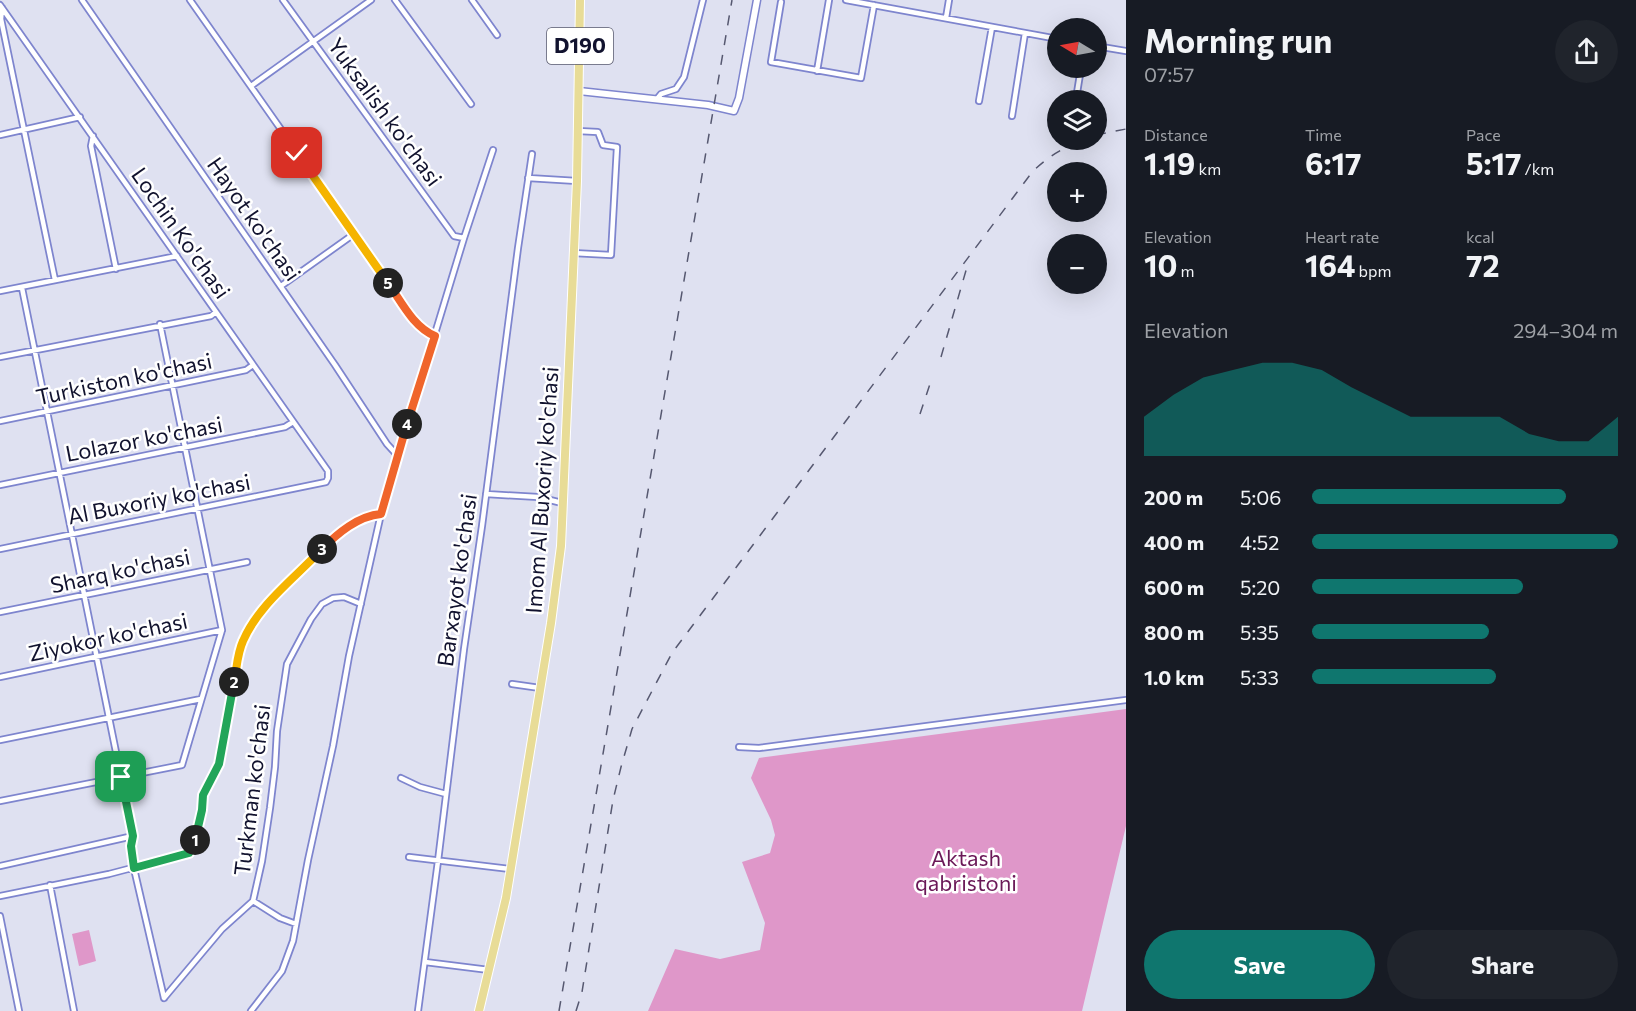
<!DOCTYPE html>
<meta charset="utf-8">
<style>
:root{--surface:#171b24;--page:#20242c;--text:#f1f3f6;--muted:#9ea1a6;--accent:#0f766e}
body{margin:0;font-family:Commissioner,sans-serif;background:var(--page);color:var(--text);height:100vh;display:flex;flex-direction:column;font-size:22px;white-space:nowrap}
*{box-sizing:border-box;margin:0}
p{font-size:20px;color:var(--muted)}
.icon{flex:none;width:33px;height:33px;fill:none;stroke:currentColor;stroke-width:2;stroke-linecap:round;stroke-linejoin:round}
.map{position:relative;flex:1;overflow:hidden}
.panel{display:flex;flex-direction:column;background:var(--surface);width:510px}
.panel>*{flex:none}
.needle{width:39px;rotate:280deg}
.controls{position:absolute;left:1047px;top:18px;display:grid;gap:12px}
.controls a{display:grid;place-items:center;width:60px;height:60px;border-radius:50%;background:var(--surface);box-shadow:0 6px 24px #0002;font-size:30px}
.pin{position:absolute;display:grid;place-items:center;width:51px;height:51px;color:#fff;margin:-26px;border-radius:12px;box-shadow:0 3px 9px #0006}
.km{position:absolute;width:30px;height:30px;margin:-15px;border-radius:50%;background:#222;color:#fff;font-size:16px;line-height:30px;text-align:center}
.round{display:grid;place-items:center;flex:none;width:63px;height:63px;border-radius:32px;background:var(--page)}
.head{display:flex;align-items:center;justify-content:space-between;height:102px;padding:0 18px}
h1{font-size:33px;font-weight:700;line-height:45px}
.figures{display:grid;grid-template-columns:repeat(3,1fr);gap:9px;height:102px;padding:6px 18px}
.figures div{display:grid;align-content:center}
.figures b{font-size:30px;font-weight:700}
.figures small{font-size:16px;font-weight:400}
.figures p{font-size:16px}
.chart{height:168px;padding:12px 18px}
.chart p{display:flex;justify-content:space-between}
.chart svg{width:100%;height:108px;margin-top:6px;fill:var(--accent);opacity:.7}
.action{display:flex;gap:12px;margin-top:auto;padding:12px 18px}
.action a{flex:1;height:69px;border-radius:36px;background:var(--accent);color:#fff;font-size:24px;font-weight:700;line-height:69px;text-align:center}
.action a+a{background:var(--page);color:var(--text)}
ul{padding:0 18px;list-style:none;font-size:20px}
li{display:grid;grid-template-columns:96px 72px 1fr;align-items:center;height:45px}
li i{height:15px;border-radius:8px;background:var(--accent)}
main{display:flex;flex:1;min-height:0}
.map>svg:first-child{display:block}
.green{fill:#df97c9}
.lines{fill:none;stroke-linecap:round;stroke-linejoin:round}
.minor-casing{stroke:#7e85ce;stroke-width:8}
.tertiary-casing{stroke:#7e85ce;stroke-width:9}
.primary-casing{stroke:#fff;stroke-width:10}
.minor{stroke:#fff;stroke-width:4.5}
.tertiary{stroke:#fff;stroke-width:6}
.primary{stroke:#e8dc97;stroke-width:8}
.rail{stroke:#565870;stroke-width:1.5;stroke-dasharray:10 10;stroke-linecap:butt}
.split-1-casing{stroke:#fff;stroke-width:12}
.split-2-casing{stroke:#fff;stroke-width:12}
.split-3-casing{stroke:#fff;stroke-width:12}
.split-4-casing{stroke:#fff;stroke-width:12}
.split-5-casing{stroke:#fff;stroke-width:12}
.split-6-casing{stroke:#fff;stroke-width:12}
.split-1{stroke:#22a559;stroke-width:8}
.split-2{stroke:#22a559;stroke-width:8}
.split-3{stroke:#f5b400;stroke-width:8}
.split-4{stroke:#f0652b;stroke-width:8}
.split-5{stroke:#f0652b;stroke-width:8}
.split-6{stroke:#f5b400;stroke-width:8}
.labels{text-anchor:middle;stroke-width:5;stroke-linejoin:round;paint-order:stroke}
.shield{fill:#fff;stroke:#58596d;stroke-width:1.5}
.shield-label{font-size:21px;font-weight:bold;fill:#11122e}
.street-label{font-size:22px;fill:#11122e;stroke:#fff}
.park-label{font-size:22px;fill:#6a1857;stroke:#fff}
</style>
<main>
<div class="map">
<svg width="1126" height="1011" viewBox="0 0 1126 1011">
<rect width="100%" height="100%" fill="#dfe1f1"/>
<path class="green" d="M1126,709V826L1082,1011H648L675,949L720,959L760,950L765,923L742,862L770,853L775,835L771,820L751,778L759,758Z
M89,930L96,961L79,966L72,934Z"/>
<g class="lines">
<defs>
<path id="minor" d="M82,0L335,365L387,444L398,456
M190,0L415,320L425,332L435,336
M283,0L454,236L464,238
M395,0L471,104
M472,0L497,35
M846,0L1058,39
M781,2L771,62L861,78L874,5
M0,5L328,471V478L326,482L0,549
M2,8L1,19L55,280
M946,18L949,0
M1096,46L1126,51
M817,71L829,0
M251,86L371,0
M657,99L661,94L676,89L684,77L703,0
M1076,99L1081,68
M979,101L992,27
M1012,116L1025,33
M0,135L80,117
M93,136L91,146L116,269
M528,178L577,181
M573,253L611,255L617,147L603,145L598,132L578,131
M281,286L354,234
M22,288L133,836L132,860L164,998
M0,291L177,256
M0,357L211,316L216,312
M0,421L246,370L253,365
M0,485L285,427L293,422
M486,494L538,497L562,503
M0,612L247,562
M0,677L222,630
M512,684L540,688
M0,740L201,699
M739,747L759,748L1126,700
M401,778L420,787L446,794
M0,801L182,765L222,630L160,324
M409,857L510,869
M0,866L133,836
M50,885L74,1011
M0,896L109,874L189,853L197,834L203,795L219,764L239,654L243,641L254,620L330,541C345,529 362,516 381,514
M253,901L280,918L296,924
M0,916L19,1011
M425,962L489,970
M164,998L222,929L253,901L262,861L270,808L275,767L277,731L287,664L311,619L322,604L333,598L344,597L361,604
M251,1011L282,971L293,941L308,860L333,746L349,656L383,505L464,238L493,150
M418,1011L438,861L464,649L482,526L518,248L532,154"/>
<path id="tertiary" d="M579,91L708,105L734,111L739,98L757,0"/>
<path id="primary" d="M479,1011L506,898L551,623L561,546L577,181L580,0"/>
</defs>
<use href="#minor" class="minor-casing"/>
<use href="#tertiary" class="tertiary-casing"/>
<use href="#primary" class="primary-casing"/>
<use href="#minor" class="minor"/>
<use href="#tertiary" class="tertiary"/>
<use href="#primary" class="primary"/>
<path class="rail" d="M1096,135L1126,129
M941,357L967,267
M920,414L931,381
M559,1011L732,0
M576,1011L582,992L613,800L621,767L632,729L672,653L1033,171C1049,156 1064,147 1084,140"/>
</g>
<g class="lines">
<defs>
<path id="split-1" d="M121,777L133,836L131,846L134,868L189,853L195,840"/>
<path id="split-2" d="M195,840L202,810L203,795L219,764L234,682"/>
<path id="split-3" d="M234,682C237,668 237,654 243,641C259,604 295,578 322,549"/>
<path id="split-4" d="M322,549C338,533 358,516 381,514L407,424"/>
<path id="split-5" d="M388,283C401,301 413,327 435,336L407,424"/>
<path id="split-6" d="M297,153L388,283"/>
</defs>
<use href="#split-1" class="split-1-casing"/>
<use href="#split-2" class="split-2-casing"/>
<use href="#split-3" class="split-3-casing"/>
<use href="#split-4" class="split-4-casing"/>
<use href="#split-5" class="split-5-casing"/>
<use href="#split-6" class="split-6-casing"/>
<use href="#split-1" class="split-1"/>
<use href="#split-2" class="split-2"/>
<use href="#split-3" class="split-3"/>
<use href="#split-4" class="split-4"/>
<use href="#split-5" class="split-5"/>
<use href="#split-6" class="split-6"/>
</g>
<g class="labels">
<rect class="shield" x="547" y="28" width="66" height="36" rx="4.5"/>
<g class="shield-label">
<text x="580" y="53">D190</text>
</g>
<g class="street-label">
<text transform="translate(385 112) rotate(54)" y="8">Yuksalish ko'chasi</text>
<text transform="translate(254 219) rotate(55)" y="8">Hayot ko'chasi</text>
<text transform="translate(181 233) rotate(55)" y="8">Lochin Ko'chasi</text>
<text transform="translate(124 379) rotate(-12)" y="8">Turkiston ko'chasi</text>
<text transform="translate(144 439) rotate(-11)" y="8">Lolazor ko'chasi</text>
<text transform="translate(542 490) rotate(-86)" y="8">Imom Al Buxoriy ko'chasi</text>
<text transform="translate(159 499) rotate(-11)" y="8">Al Buxoriy ko'chasi</text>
<text transform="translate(120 571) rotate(-12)" y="8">Sharq ko'chasi</text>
<text transform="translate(457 580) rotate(-82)" y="8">Barxayot ko'chasi</text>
<text transform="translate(108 637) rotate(-12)" y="8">Ziyokor ko'chasi</text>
<text transform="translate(252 790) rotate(-83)" y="8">Turkman ko'chasi</text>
</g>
<g class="park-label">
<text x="966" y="866">Aktash<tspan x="966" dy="25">qabristoni</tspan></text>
</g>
</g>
</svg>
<div class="controls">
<a><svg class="needle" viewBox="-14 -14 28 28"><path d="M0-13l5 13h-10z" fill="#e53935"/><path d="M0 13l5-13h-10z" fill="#9ea1a6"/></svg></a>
<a><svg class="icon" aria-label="layers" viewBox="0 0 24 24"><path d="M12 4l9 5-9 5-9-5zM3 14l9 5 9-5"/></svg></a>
<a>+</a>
<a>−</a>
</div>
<div class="pin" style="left:121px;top:777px;background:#1e9e55"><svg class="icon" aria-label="arrive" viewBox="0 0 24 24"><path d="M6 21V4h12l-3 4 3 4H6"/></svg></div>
<div class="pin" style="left:297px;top:153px;background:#d93025"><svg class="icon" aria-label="check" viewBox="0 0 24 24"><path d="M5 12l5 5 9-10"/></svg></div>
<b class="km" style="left:195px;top:840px">1</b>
<b class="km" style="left:234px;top:682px">2</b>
<b class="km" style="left:322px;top:549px">3</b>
<b class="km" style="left:407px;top:424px">4</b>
<b class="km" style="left:388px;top:283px">5</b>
</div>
<section class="panel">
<div class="head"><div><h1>Morning run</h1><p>07:57</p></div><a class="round"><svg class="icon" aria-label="share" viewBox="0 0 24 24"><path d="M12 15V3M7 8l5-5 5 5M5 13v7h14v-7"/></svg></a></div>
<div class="figures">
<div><p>Distance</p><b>1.19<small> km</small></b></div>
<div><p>Time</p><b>6:17</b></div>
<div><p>Pace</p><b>5:17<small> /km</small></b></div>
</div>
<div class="figures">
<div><p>Elevation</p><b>10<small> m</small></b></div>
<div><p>Heart rate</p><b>164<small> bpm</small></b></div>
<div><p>kcal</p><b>72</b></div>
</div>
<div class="chart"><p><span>Elevation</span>294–304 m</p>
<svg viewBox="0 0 160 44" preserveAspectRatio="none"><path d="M0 44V28L10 19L20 12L30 9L40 6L50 6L60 9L70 16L80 22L90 28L100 28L110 28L120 28L130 35L140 38L150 38L160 28V44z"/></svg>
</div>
<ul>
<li><b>200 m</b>5:06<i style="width:83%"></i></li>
<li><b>400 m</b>4:52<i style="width:100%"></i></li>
<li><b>600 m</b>5:20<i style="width:69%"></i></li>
<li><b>800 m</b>5:35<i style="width:58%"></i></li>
<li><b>1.0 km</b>5:33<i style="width:60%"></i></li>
</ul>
<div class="action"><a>Save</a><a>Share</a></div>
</section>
</main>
